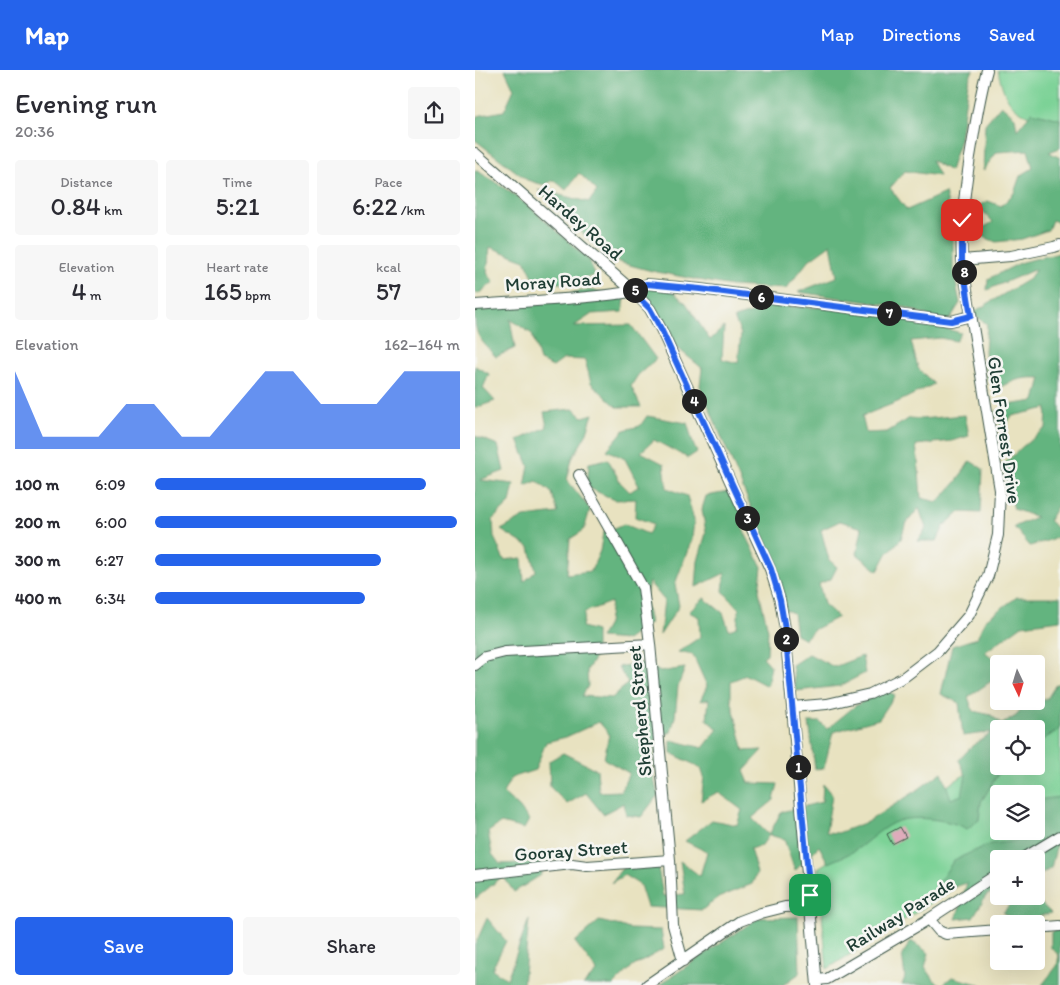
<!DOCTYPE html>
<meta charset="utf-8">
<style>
:root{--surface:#fff;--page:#f7f7f7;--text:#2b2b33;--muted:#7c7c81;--accent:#2563eb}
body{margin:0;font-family:Itim,sans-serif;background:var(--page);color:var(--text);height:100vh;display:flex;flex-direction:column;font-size:19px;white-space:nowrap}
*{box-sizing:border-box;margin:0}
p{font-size:16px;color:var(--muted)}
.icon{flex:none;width:28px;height:28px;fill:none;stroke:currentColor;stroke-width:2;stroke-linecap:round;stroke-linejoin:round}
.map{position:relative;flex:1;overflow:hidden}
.side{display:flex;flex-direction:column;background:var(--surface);width:475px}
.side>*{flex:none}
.needle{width:32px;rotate:176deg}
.controls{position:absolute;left:515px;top:585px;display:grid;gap:10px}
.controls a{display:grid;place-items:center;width:55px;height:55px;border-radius:5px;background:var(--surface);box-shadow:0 5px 20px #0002;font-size:25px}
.pin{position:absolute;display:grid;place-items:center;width:42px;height:42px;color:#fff;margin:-21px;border-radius:10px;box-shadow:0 2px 8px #0006}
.km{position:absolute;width:25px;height:25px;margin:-12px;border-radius:50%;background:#222;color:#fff;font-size:14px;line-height:25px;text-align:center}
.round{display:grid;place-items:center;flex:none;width:52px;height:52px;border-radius:5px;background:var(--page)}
.summary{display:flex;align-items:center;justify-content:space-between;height:85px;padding:0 15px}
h1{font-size:28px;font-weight:600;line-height:38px}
.metrics{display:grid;grid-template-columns:repeat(3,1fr);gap:8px;height:85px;padding:5px 15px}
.metrics div{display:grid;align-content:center;border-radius:5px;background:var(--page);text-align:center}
.metrics b{font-size:25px;font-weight:600}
.metrics small{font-size:14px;font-weight:400}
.metrics p{font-size:14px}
.chart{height:140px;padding:10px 15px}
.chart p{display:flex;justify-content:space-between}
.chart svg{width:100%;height:90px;margin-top:5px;fill:var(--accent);opacity:.7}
.primary-button{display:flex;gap:10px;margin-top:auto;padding:10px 15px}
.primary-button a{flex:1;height:58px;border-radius:5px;background:var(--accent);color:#fff;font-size:20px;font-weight:600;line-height:58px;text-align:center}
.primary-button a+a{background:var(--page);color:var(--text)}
ul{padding:0 15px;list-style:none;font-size:16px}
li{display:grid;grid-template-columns:80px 60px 1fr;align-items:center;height:38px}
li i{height:12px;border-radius:6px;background:var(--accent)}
header{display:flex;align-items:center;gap:30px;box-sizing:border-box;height:70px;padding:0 25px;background:var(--accent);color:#fff}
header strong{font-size:24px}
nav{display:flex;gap:28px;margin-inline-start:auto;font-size:18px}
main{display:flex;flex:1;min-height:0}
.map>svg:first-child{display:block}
.green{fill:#7bd296;stroke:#4d8865;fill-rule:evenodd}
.forest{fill:#64b47f;stroke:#42785a}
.building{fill:#dfacbb}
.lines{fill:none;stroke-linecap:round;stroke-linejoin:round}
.minor-casing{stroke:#3d5649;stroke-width:12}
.minor{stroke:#fff;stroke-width:10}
.route-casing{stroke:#fff;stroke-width:10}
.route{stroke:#2563eb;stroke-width:6}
.labels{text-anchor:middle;stroke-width:5;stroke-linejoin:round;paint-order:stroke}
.street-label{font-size:19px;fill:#1f3d34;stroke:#f6f6f2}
</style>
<header>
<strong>Map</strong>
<nav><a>Map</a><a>Directions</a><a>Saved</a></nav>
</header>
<main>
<section class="side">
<div class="summary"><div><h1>Evening run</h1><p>20:36</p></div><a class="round"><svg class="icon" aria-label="share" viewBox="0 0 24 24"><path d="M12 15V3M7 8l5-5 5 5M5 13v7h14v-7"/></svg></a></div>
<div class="metrics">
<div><p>Distance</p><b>0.84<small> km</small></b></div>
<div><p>Time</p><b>5:21</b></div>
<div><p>Pace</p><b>6:22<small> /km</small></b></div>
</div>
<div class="metrics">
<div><p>Elevation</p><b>4<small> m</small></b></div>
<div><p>Heart rate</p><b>165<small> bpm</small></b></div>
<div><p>kcal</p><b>57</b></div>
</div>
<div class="chart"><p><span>Elevation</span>162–164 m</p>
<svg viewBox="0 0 160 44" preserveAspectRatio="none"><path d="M0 44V6L10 38L20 38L30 38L40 22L50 22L60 38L70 38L80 22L90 6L100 6L110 22L120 22L130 22L140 6L150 6L160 6V44z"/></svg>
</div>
<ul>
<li><b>100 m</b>6:09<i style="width:89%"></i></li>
<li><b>200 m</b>6:00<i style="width:99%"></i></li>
<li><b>300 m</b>6:27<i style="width:74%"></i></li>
<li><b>400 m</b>6:34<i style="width:69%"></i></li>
</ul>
<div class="primary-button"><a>Save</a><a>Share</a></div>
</section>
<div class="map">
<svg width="585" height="915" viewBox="0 0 585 915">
<rect width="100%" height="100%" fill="#f6f6f2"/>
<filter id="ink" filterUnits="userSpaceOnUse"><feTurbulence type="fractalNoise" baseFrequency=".02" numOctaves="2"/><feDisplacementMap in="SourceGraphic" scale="10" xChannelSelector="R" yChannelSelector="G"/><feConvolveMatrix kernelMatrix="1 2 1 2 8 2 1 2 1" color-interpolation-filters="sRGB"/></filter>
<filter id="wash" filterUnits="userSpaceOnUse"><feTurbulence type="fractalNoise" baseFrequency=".0096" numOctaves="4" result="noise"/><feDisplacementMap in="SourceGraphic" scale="20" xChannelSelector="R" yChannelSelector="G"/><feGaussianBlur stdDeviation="1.12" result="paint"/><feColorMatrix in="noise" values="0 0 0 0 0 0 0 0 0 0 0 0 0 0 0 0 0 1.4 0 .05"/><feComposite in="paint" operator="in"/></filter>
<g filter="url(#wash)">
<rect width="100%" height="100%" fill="#e8e2c0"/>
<path class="green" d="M523,0H585V53C546,47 531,41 523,0Z
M585,644V751L352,899L343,798L524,683V696H561V660ZM524,724H561V761H524Z"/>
<path class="forest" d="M30,0H498L493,12L485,69L475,101L456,90L464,106L430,101L415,118L432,140L470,123L478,154V199L485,233L475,249L467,251L430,237L323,222L362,207L356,174L334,190L311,219L256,216L177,201L140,191L143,181L128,183L63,120L114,132L122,121L104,103L91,120L79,110L69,115L52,110L0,70V49L2,46L29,41L39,19Z
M526,35L540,47L542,60L557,42L585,49V78L574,82L585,88V153L577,150L573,160L547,169L521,172L499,163L518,152L503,136L513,131L526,136L539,123L545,106L558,98L553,80L522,82L508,101L510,54Z
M0,100C44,123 78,158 115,191L119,206L88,213H61L50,190L15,177L12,203L19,212L3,224L0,223Z
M585,183V432L574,450L585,462V467L555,476L539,457L561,447L539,439L527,396L547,377L571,358L572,338L537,346L527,359L520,342L533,335L560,331L566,308C551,307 539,309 526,317L512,309L510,281L512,254L497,243L554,209L561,199L512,220L513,209L547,192Z
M191,216L211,233L235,270L249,257L247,289L263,293L266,264L259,248L283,241L292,236L356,238L437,249L486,263L481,271L465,268L436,271L443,298L459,314L425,331L387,346L391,363L412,362L435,348L446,349L490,345L494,366L477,371L441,375L444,400L446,428L463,432L482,411L495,391L508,399L506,443L484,442L469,456L462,471H443L451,458L444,438L430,455L426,469L412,484L403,501L382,484L387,458L365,451L346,460L354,490L362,497L356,509L344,514L349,534L363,547L338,560L330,569L321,564L318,543L304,537L294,480L225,316L227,298L200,276L182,242L165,220Z
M110,220L141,223L150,228L148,242L117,244L99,256L156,255L181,289L163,305L156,316L166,337H142L116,313L110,290L89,289L78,297L65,291L57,264L35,249L40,278L21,287C2,266 0,266 0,238L88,225Z
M0,296L14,304L8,318L20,331L0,338Z
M98,339L108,347L118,344L111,365L97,389L92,410L115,439L109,460L95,469L92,504L116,501L125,481L128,463L149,454L173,464L179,454L160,447L161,429L140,430L112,417L114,393L133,389L145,412L155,422L164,416L150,389L132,380L149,360L165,356L172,346L212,353C216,363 216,372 222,382L213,388L179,370L166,382L189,394L192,418L212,426L219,450L217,469L200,514L204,536L185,565L189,530L174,512L170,530L175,553L152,570L125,568L133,554L136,532L110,542L107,557L121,561V586L112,600L113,616L107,626L137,628L153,613L143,597L170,592L185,602L210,598L203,616L200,647L196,662L180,670L177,702L183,725L166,747L151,745L149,733L128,744L111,723L92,734L75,717L74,691L88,683L122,700L124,722L146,721L154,703L129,689L134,664L124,652L91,667L71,672L60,700L36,708L28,723L44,737L54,750L49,759L26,753L13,762L17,784L25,794L64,792L66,805L39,822L28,806L0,829V366L23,375L29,401L5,410L39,414L35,433L18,449L19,467L29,490L47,488L49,512L61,501L55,478L26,460L49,447L83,443L77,423L62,411L50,416L54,396L43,370L72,357L69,342Z
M253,422L271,435L265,453L287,497L284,521L293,560L292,584L288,587L296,596L292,616L271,605L256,611V629L269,681L288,680L269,701L274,713L303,714L299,730L277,748L294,765L306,742L347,732L348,714L357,725L351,762L363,763L392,752L441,721L467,702L476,729L487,725L491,705L484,690L497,676L518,662L488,666L484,633L466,624L477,576L502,568L510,550L542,527H585V550L547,555L510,582L526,594H524V617L518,610L493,627L498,641L516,645L527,654L541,646L554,631L572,629L581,614H585V659L561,674V659H524V696H528L506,732L504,750L492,759C477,750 440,745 423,751C409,756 397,768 385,777C376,784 364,788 353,793L344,776L320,801L309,769L294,765L287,775L275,779L282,803L277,814L243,828L227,840L172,837L165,815L149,805L136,813L154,789L183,798L188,826L210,824L205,791L225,806L232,782L210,771L237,750L262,755L267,740L243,722L226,731L229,707L226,698L196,683V670L228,678L243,659L232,650L234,629L225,631L232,616L218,585L203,582L225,567L224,547L214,542L229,528L248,543L254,560L262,557L264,539L248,521L250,503L221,517L223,491L231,463L227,439L231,426Z
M334,584L359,597L387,586L390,603L365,616L321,621L317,595Z
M410,620L420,625L404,649L358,662L349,698L340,699L334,652H345L352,659L380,636Z
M585,727V770H583L576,798L561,808V789H524V818L511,826L498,847L481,849L492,813L456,824L479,790L515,774L542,771L543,761H561V730Z
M561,823L562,829L576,843L543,852L528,843L541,826H561Z
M323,847L325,903L308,915H184L283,848Z
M12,848L31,871L17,899L32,909L54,849L48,915H0V875Z
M124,851L146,856L154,859L186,860L189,879L157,897L139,915H108L122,901L100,872Z
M585,859V915H567L582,896L584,885L576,878V862Z
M436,871L454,883L450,897L460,911L467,915L477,907L507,915H427L430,907L427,885Z"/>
<g id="blocks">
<path class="building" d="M425,757L431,767L417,774L412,764Z"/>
</g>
</g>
<g filter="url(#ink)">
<use href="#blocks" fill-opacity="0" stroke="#3d5649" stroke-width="1"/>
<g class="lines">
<defs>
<path id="minor" d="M0,83L158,221L175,239L186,259L295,499L305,530L310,559L342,915
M487,190L536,186L579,177L585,175
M0,235C51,231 104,230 155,222C162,221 164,216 172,214L225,219L476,251L496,246
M104,405L168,518L175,574L195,790L198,855L208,891
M0,595L10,587L30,582L175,574
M317,637L352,634L395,624L429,607L463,581L494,545L513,506L523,465L525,420L487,190C485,155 490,121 495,87C500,58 504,28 512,0
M547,789L585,766
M0,805L97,794L112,796L195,790
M454,849L464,861L471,864L524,860
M561,858L585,856
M342,910L352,909L454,849L524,803
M172,915L265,851L286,843L310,837L336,836"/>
</defs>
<use href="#minor" class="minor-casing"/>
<use href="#minor" class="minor"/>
</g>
</g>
<g class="lines" filter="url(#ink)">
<defs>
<path id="route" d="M335,825L310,559L305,530L296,499L186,259L175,239L158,222L165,215L172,214L225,219L476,251L496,246L487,190V150"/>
</defs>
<use href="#route" class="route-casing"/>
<use href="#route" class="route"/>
</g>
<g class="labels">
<g class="street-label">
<text transform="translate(106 152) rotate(41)" y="7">Hardey Road</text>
<text transform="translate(78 211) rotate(-4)" y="7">Moray Road</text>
<text transform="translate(530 360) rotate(82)" y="7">Glen Forrest Drive</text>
<text transform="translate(164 641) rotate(-95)" y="7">Shepherd Street</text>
<text transform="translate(96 780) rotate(-4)" y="7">Gooray Street</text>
<text transform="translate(425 844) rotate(-32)" y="7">Railway Parade</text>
</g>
</g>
</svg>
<div class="controls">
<a><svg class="needle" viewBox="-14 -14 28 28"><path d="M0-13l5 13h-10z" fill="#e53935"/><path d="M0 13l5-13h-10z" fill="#7c7c81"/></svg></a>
<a><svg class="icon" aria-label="locate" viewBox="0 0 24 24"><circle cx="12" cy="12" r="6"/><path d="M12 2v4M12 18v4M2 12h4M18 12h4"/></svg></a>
<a><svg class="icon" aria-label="layers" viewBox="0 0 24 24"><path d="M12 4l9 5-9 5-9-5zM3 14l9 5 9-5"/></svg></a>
<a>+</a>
<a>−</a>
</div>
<div class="pin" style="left:335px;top:825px;background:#1e9e55"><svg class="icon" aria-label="arrive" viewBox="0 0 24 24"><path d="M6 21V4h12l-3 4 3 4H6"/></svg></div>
<div class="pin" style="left:487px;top:150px;background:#d93025"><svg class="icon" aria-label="check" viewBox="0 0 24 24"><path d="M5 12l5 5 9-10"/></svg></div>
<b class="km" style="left:323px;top:697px">1</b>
<b class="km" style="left:311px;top:569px">2</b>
<b class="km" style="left:272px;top:448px">3</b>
<b class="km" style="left:219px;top:331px">4</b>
<b class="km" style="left:160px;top:220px">5</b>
<b class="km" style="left:286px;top:227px">6</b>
<b class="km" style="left:414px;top:243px">7</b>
<b class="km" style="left:489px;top:202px">8</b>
</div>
</main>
